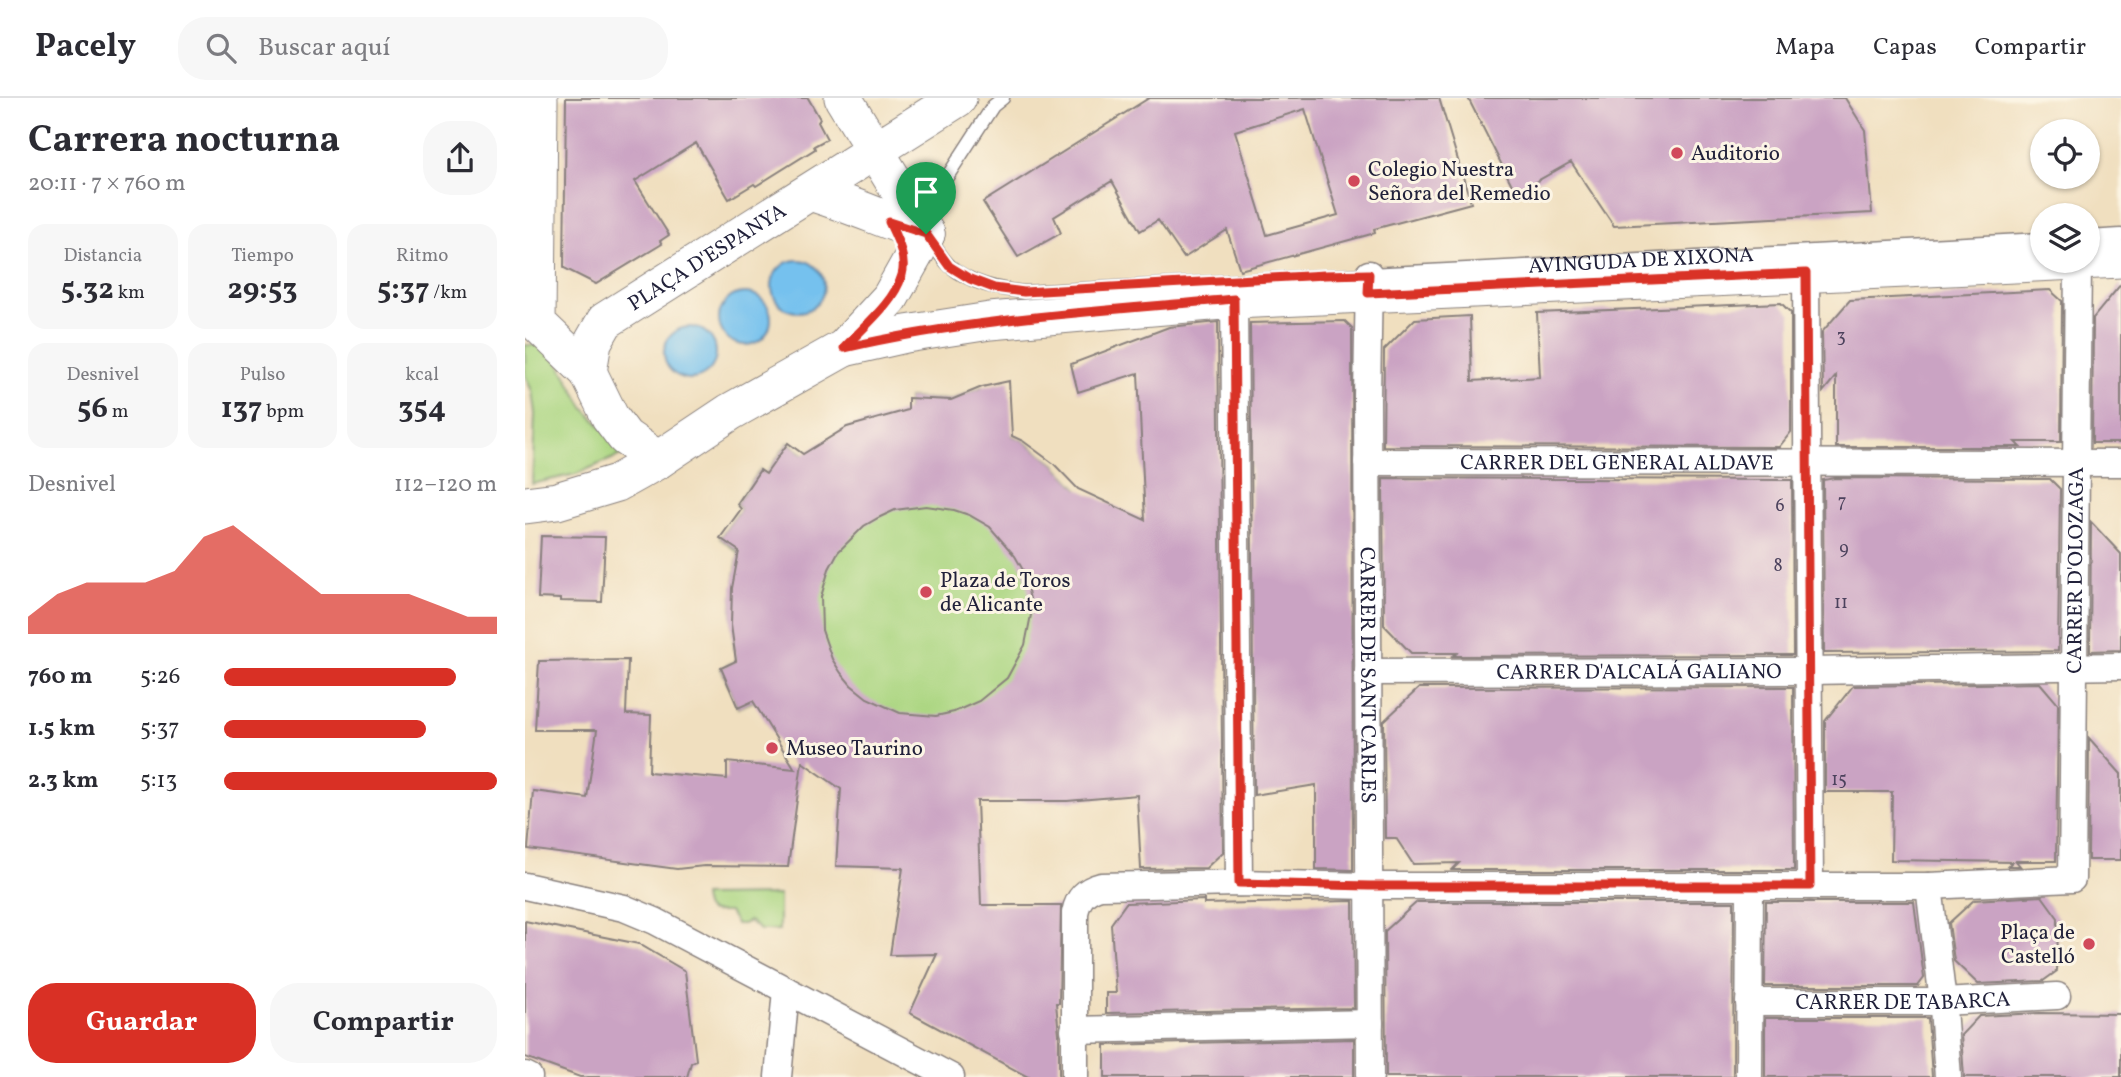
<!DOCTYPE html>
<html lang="es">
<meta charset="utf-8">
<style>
:root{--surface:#fff;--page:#f7f7f7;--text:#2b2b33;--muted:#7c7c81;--line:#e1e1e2;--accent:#d93025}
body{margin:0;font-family:Vollkorn,serif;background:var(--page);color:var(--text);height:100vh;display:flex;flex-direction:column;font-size:26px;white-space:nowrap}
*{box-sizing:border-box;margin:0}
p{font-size:23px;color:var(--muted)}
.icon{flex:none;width:38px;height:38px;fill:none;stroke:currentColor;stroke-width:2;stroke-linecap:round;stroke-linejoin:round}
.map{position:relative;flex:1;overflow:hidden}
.sheet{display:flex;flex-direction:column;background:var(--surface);width:525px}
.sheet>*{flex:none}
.fabs{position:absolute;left:1505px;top:21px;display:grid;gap:14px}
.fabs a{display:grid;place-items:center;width:70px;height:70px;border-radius:50%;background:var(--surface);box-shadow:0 2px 5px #0004;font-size:35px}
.pin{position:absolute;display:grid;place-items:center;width:60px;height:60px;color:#fff;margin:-72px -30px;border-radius:50% 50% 50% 0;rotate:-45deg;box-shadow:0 0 7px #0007}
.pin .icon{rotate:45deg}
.round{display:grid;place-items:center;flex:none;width:74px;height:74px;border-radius:28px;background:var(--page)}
.summary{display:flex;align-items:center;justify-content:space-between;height:119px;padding:0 28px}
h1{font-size:38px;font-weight:700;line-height:52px}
.metrics{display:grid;grid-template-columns:repeat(3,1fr);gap:10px;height:119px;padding:7px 28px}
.metrics div{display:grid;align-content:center;border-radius:18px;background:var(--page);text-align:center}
.metrics b{font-size:30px;font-weight:700}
.metrics small{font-size:19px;font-weight:400}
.metrics p{font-size:19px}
.chart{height:196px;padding:14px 28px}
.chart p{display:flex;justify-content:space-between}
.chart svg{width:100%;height:126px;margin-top:7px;fill:var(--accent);opacity:.7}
.button{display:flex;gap:14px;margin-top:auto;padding:14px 28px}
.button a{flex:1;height:80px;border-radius:28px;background:var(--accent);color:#fff;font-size:28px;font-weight:700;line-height:80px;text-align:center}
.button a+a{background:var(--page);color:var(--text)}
ul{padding:0 28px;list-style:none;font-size:23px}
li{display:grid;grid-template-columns:112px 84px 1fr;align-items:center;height:52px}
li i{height:18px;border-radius:9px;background:var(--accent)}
header{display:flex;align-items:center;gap:42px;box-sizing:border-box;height:98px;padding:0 35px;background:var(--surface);border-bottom:2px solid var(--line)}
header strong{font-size:33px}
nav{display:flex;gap:38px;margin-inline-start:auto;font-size:24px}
.search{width:490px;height:63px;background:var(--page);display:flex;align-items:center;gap:18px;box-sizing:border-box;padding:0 24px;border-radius:28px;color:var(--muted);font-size:26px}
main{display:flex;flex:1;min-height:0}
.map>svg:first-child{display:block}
.green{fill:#abd681;stroke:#667c5e;stroke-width:2}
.water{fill:#74c1ee;stroke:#4b7294;stroke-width:2}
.building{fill:#caa3c3;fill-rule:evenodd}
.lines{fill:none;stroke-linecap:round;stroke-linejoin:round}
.lane-casing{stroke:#89807d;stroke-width:15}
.street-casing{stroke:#89807d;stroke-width:29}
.secondary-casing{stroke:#89807d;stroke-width:39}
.lane{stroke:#fff;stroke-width:12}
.street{stroke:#fff;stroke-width:26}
.secondary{stroke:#fff;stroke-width:37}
.route-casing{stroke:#fff;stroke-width:14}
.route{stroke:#d93025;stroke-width:9}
.poi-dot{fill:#d1495b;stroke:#fcf5e5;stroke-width:2.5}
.labels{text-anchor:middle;stroke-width:6;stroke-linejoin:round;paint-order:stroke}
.number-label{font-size:18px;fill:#4c425d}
.poi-label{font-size:21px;fill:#22223b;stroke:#fcf5e5;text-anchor:start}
.street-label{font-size:21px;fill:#22223b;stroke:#fcf5e5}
</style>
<header>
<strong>Pacely</strong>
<div class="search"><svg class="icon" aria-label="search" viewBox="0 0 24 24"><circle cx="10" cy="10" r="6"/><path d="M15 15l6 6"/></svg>Buscar aquí</div>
<nav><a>Mapa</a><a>Capas</a><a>Compartir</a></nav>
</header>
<main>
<section class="sheet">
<div class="summary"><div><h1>Carrera nocturna</h1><p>20:11 · 7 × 760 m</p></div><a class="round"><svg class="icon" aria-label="share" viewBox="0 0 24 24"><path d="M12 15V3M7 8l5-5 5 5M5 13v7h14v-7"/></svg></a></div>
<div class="metrics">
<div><p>Distancia</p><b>5.32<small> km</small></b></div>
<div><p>Tiempo</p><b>29:53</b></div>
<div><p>Ritmo</p><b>5:37<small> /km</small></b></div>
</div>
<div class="metrics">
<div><p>Desnivel</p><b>56<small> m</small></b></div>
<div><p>Pulso</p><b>137<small> bpm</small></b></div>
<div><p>kcal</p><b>354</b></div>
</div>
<div class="chart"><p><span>Desnivel</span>112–120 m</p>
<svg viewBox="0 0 160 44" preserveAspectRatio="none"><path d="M0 44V38L10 30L20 26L30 26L40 26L50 22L60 10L70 6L80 14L90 22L100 30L110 30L120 30L130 30L140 34L150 38L160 38V44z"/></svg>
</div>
<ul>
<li><b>760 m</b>5:26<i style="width:85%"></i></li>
<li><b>1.5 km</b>5:37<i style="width:74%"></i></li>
<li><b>2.3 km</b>5:13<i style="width:100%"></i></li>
</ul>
<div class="button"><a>Guardar</a><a>Compartir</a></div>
</section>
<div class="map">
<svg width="1596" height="979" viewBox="0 0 1596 979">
<rect width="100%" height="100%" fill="#fcf5e5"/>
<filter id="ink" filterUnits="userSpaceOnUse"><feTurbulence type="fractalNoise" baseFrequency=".0143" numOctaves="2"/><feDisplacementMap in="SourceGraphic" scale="14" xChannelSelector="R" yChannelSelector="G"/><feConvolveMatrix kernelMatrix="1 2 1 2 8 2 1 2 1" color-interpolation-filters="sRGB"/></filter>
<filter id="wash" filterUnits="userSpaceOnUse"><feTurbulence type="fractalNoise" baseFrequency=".00686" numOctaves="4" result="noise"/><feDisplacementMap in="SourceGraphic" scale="28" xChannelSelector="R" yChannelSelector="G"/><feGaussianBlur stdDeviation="1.57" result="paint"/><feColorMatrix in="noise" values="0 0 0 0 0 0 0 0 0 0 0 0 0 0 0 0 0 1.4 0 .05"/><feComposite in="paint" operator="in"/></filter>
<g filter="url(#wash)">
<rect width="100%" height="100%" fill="#f0dfbf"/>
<path class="green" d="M0,247H18L33,264L60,311L97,351L96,357L51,376L7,386L10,316L7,293L0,277Z
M457,289L487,338L498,343L529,366L553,391L575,425L549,642L229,603L213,610L196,570L211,563C205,523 206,494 214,455L195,440L216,411L212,406L235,372L241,376L263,345L281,358L383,318V300L426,302Z
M254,797V832H235L224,823L218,826H211L204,814C188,813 180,820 178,798Z"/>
<path class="water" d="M247 188a26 26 0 1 1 52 0a26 26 0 1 1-52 0Z
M194 221a26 26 0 1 1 52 0a26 26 0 1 1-52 0Z
M139 255a26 26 0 1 1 52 0a26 26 0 1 1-52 0Z"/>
<g id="blocks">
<path class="building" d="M41,0H283L295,21L293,24L302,41L289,48L290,51L231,88L229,86L204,101L171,45L110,83L144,137L135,143L137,146L71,186L39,170Z
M624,0H914L946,105L849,131L850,135L715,172L702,132L659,160L633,122L615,133L587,83L529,119L536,135L493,159L458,104ZM780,11L813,117L742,137L710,33Z
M943,0H1320L1340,32L1347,115L1089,128L1046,64L991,95Z
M1596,186V345H1567L1568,220Z
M1525,192L1537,203L1536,344H1490L1495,349H1311V278L1298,294L1297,234L1325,202Z
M1256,205L1266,215V334L1254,349L858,348L859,252L890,221L945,218L947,283L1015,279L1012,215Z
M820,223L827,230L828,772L791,771V687L729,697L725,225Z
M693,224L698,754L681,770L616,771L612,697L542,703H452L456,807H536L534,905H531L534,936V979H503L385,915L412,856L365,857L378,770L311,768L316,691L277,664L263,769L179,768L152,771L3,751L8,693L62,700L72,632H10L14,563L103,562L101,616L126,617L124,674L202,681V664L270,671L228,603L213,610L196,570L211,563L206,527L207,490L214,453L195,440L216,411L212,406L235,372L241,376L263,345L278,356L322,329L383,312V300L426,302L457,289L484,283L487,338L498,343L529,366L553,391L620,422L613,275L553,294L546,266L644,229ZM401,408L429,412L444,417L465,429L490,458L498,472L505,501L506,517L500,547L482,580L454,603L429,614L411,618L375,615L342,600L326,587L316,575L307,561L297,532L296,499L304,471L313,454L339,428L353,420L370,412Z
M858,380L1267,382L1268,557L928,558L932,555H886L859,527Z
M1310,380L1525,381L1535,391L1533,553L1299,555L1298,382Z
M1566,424L1596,456V552L1565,553Z
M16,438L80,439L77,504L35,503V501L13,500Z
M1515,585L1533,606L1531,763H1491L1495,768H1483L1487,764L1366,762L1367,694H1300V623L1328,588Z
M1268,589L1269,772H927L934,765L888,766L871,740H860L859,623L894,590Z
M1564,640L1596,676V762H1563Z
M1517,798L1533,820L1532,873L1518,883L1453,886L1429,863L1424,825L1449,802Z
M679,802V806L828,803L829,910L581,915V895H591L586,826L601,805Z
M892,804H1209L1208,979H861L860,833Z
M1241,804H1389L1399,880L1393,888H1240Z
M0,823L114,846L160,873L171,962L166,965L162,979H55L0,959Z
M1515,915L1596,916V979H1439L1436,937L1454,918Z
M1240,920H1403L1407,979H1240Z
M829,941V979H580V947Z"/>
</g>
</g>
<g filter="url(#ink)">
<use href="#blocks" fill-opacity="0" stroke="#89807d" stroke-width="2"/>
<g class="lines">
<defs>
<g id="lane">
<path id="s1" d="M478,0L468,8L420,82L411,101L401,136C409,146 416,160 425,168C446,186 473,191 499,194L1517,141"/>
<path d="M1563,139L1596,137"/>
</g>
<g id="street">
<path d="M1281,175L1285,788"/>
<path id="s2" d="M844,176L842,299L845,979"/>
<path d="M709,202L714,785"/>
<path id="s3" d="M842,364L1596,365"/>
<path id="s4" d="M843,574L1284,573L1596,568"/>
<path d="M0,788L99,810L130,823L426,979"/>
<path d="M1404,788L1417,896L1423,979"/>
<path id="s5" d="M1224,904H1417L1532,898"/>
<path d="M549,932L845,925"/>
<path d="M0,977L4,979"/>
<path d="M253,979L261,892"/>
<path id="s6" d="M550,979V815C553,800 560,792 576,788L714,785L844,788H1404L1547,781L1553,164"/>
<path d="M1224,979L1225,788"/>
</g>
<g id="secondary">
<path d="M14,0L12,225L63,274L85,319L100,339L133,362"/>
<path d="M318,0L401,136"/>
<path d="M285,94C325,106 362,123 401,136"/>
<path d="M319,250L381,236L465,223L709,202L1596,161"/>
<path id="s7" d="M63,274L68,244L80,223L433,0"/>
<path d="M0,407L32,403L92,385L133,362L205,314L319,250L365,200L401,136"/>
</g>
</defs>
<use href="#lane" class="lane-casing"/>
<use href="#street" class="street-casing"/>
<use href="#secondary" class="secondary-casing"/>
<use href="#lane" class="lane"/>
<use href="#street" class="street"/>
<use href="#secondary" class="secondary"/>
</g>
</g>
<g class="lines" filter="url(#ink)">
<defs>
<path id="route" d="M364,124L401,136L424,168L445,181L469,190L499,194L800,177L844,176L843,195L1281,175L1285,788H844L714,785L709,201C578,213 447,220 319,250C338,229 369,205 377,177C382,159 371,139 364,124Z"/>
</defs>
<use href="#route" class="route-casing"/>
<use href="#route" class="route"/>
</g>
<g class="poi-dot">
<circle cx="1152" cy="55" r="7"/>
<circle cx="829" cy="83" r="7"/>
<circle cx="401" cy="494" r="7"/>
<circle cx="247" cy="650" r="7"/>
<circle cx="1564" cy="846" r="7"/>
</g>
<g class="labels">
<g class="number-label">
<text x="1316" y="244">3</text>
<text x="1317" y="409">7</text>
<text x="1255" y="413">6</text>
<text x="1319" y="456">9</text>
<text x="1253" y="473">8</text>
<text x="1316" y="510">11</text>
<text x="1314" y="687">15</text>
</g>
<g class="poi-label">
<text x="1166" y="62">Auditorio</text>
<text x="843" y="78">Colegio Nuestra<tspan x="843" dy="24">Señora del Remedio</tspan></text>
<text x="415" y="489">Plaza de Toros<tspan x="415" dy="24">de Alicante</tspan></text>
<text x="261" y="657">Museo Taurino</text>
<text x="1550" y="841" text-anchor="end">Plaça de<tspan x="1550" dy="24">Castelló</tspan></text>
</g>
<g class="street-label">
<text dy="7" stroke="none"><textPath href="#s7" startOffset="175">PLAÇA D'ESPANYA</textPath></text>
<text dy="7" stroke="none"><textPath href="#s1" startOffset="896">AVINGUDA DE XIXONA</textPath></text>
<text dy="7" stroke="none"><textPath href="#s3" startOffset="250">CARRER DEL GENERAL ALDAVE</textPath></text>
<text dy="7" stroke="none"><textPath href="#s6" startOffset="1484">CARRER D'OLOZAGA</textPath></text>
<text dy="7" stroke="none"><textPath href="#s4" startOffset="271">CARRER D'ALCALÁ GALIANO</textPath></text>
<text dy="7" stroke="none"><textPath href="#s2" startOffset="401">CARRER DE SANT CARLES</textPath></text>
<text dy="7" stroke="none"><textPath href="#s5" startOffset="154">CARRER DE TABARCA</textPath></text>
</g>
</g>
</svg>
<div class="fabs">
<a><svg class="icon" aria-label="locate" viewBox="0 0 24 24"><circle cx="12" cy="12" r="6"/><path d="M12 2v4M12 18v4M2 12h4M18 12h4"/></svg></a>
<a><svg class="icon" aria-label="layers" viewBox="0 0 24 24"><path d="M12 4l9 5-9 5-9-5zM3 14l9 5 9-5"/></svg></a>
</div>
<div class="pin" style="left:401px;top:136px;background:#1e9e55"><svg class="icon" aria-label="arrive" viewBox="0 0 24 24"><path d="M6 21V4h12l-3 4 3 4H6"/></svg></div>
</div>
</main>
